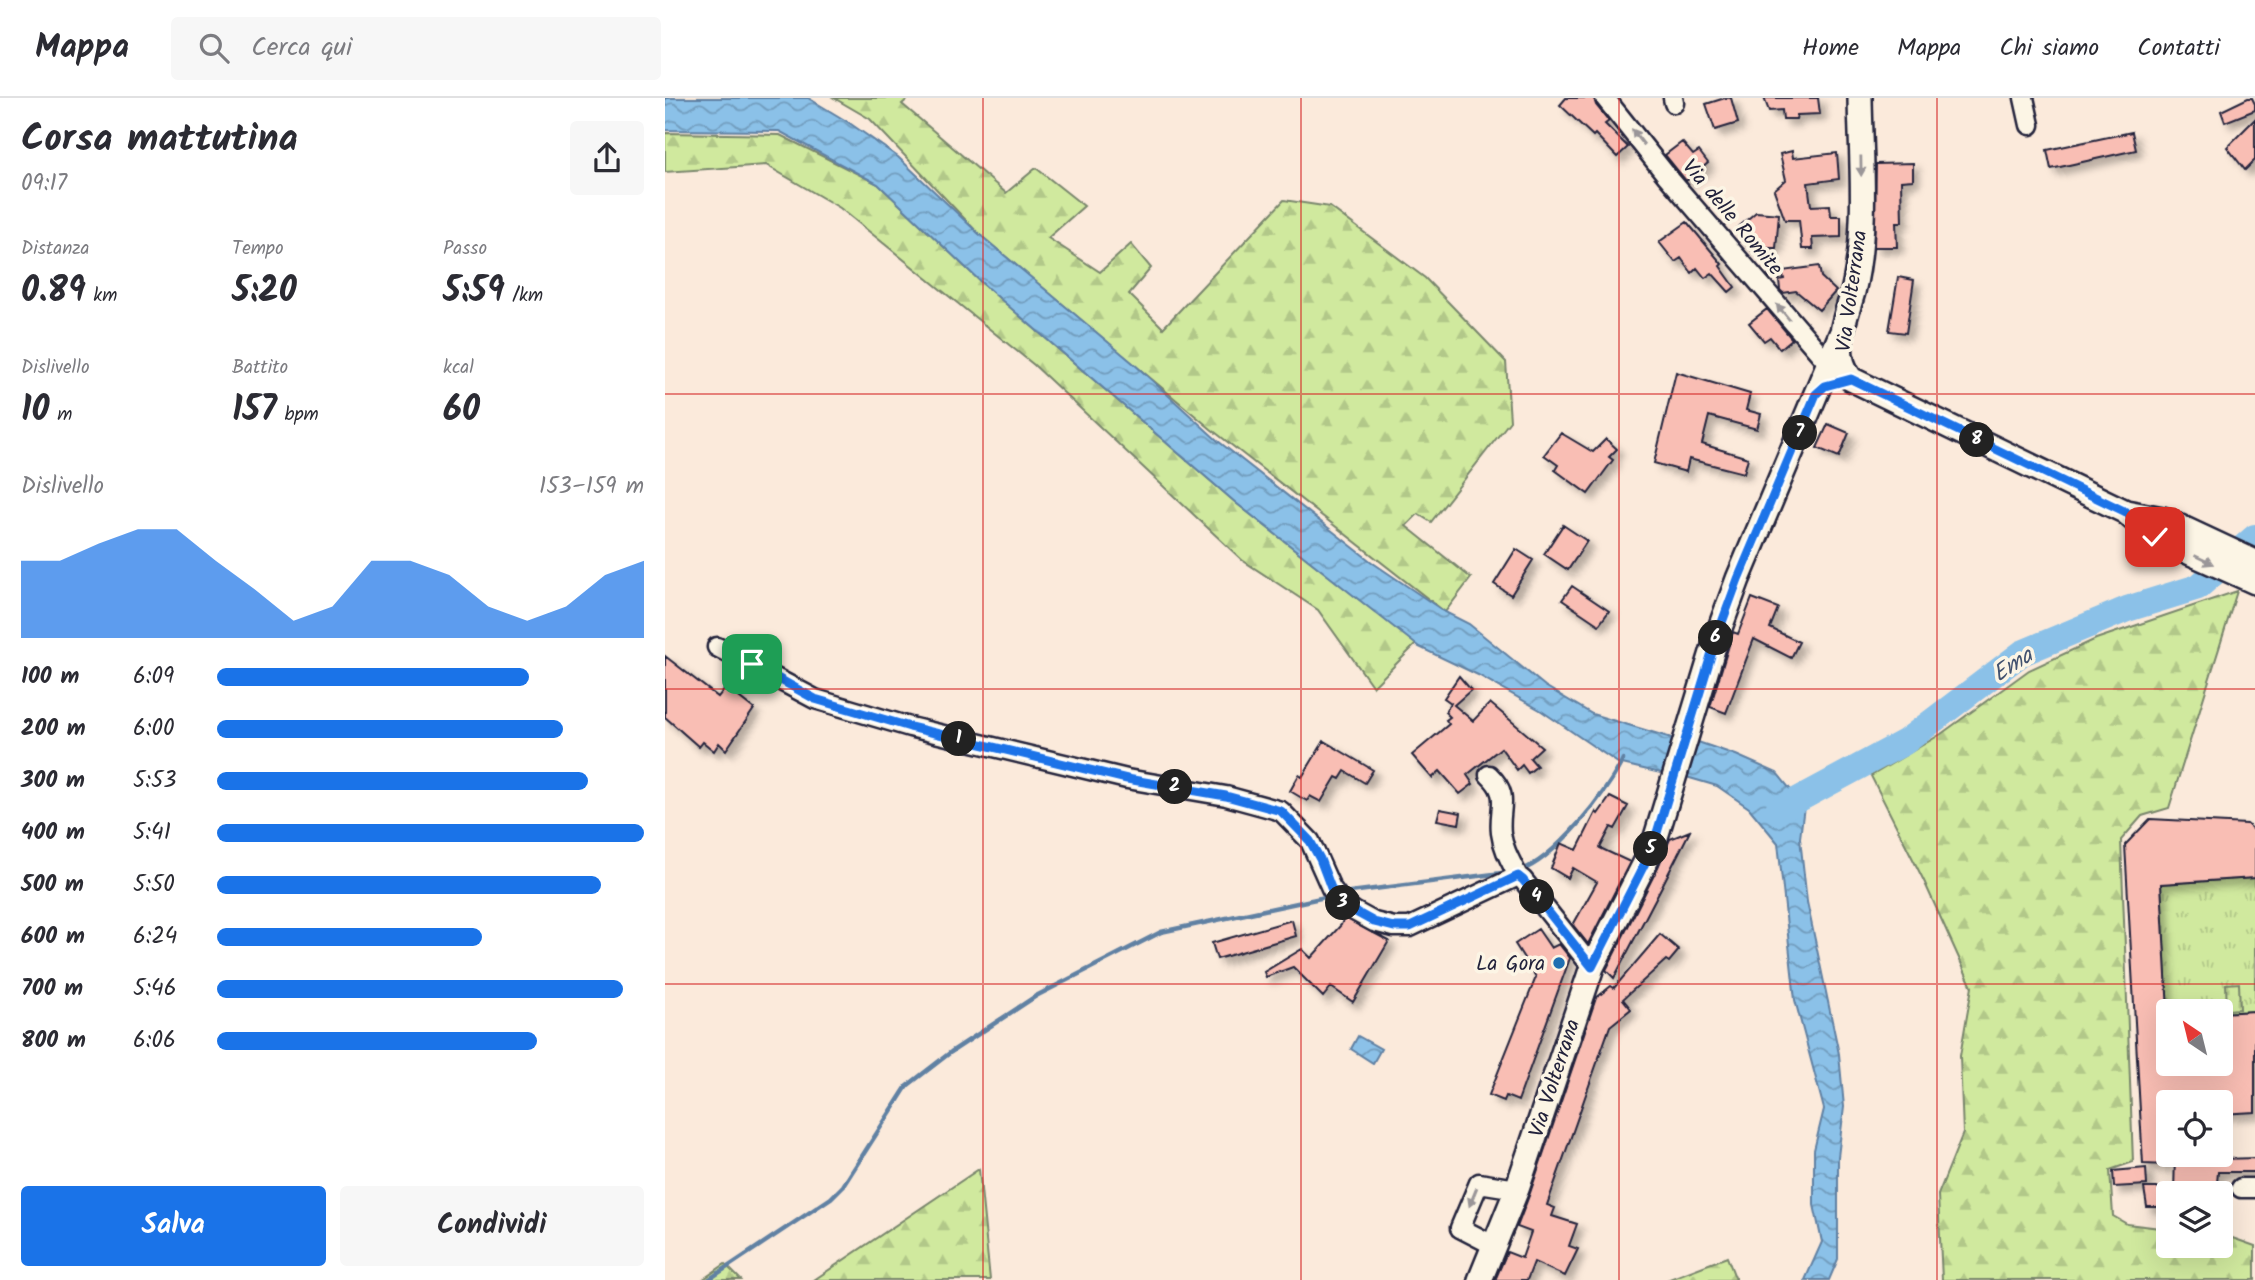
<!DOCTYPE html>
<html lang="it">
<meta charset="utf-8">
<style>
:root{--surface:#fff;--page:#f7f7f7;--text:#2b2b33;--muted:#7c7c81;--line:#e1e1e2;--accent:#1a73e8}
body{margin:0;font-family:Kalam,sans-serif;background:var(--page);color:var(--text);height:100vh;display:flex;flex-direction:column;font-size:26px;white-space:nowrap}
*{box-sizing:border-box;margin:0}
p{font-size:23px;color:var(--muted)}
.icon{flex:none;width:38px;height:38px;fill:none;stroke:currentColor;stroke-width:2;stroke-linecap:round;stroke-linejoin:round}
.map{position:relative;flex:1;overflow:hidden}
.details{display:flex;flex-direction:column;background:var(--surface);width:665px}
.details>*{flex:none}
.needle{width:46px;rotate:325deg}
.tools{position:absolute;left:1491px;top:901px;display:grid;gap:14px}
.tools a{display:grid;place-items:center;width:77px;height:77px;border-radius:7px;background:var(--surface);box-shadow:0 7px 28px #0002;font-size:35px}
.pin{position:absolute;display:grid;place-items:center;width:60px;height:60px;color:#fff;margin:-30px;border-radius:14px;box-shadow:0 4px 10px #0006}
.km{position:absolute;width:35px;height:35px;margin:-18px;border-radius:50%;background:#222;color:#fff;font-size:19px;line-height:35px;text-align:center}
.round{display:grid;place-items:center;flex:none;width:74px;height:74px;border-radius:7px;background:var(--page)}
.summary{display:flex;align-items:center;justify-content:space-between;height:119px;padding:0 21px}
h1{font-size:38px;font-weight:700;line-height:52px}
.stats{display:grid;grid-template-columns:repeat(3,1fr);gap:10px;height:119px;padding:7px 21px}
.stats div{display:grid;align-content:center}
.stats b{font-size:35px;font-weight:700}
.stats small{font-size:19px;font-weight:400}
.stats p{font-size:19px}
.chart{height:196px;padding:14px 21px}
.chart p{display:flex;justify-content:space-between}
.chart svg{width:100%;height:126px;margin-top:7px;fill:var(--accent);opacity:.7}
.cta{display:flex;gap:14px;margin-top:auto;padding:14px 21px}
.cta a{flex:1;height:80px;border-radius:7px;background:var(--accent);color:#fff;font-size:28px;font-weight:700;line-height:80px;text-align:center}
.cta a+a{background:var(--page);color:var(--text)}
ul{padding:0 21px;list-style:none;font-size:23px}
li{display:grid;grid-template-columns:112px 84px 1fr;align-items:center;height:52px}
li i{height:18px;border-radius:9px;background:var(--accent)}
header{display:flex;align-items:center;gap:42px;box-sizing:border-box;height:98px;padding:0 35px;background:var(--surface);border-bottom:2px solid var(--line)}
header strong{font-size:33px}
nav{display:flex;gap:38px;margin-inline-start:auto;font-size:24px}
.search{width:490px;height:63px;background:var(--page);display:flex;align-items:center;gap:18px;box-sizing:border-box;padding:0 24px;border-radius:7px;color:var(--muted);font-size:26px}
main{display:flex;flex:1;min-height:0}
.map>svg:first-child{display:block}
.grass{fill:url(#grass-tufts);stroke:#79866c;stroke-width:2}
.forest{fill:url(#forest-firs);stroke:#79866c;stroke-width:2}
.cemetery{fill:url(#cemetery-stones);stroke:#79866c;stroke-width:2}
.water{fill:url(#water-waves);stroke:#6181a3;stroke-width:2}
.lines{fill:none;stroke-linecap:round;stroke-linejoin:round}
.stream{stroke:#6181a3;stroke-width:4.5}
.river{stroke:#8bc1e8;stroke-width:26}
.building{fill:#f9beb4;stroke:#22223b;stroke-width:2;filter:url(#shadow)}
.minor-casing{stroke:#22223b;stroke-width:23}
.major-casing{stroke:#22223b;stroke-width:28}
.minor{stroke:#fcf5e5;stroke-width:18}
.major{stroke:#fcf5e5;stroke-width:23}
.oneway{fill:#9a9698}
.route-casing{stroke:#fff;stroke-width:14}
.route{stroke:#1a73e8;stroke-width:9}
.grid{fill:none;stroke:#d62828;stroke-width:2;stroke-opacity:0.55}
.poi-dot{fill:#1f6fb2;stroke:#fcf5e5;stroke-width:2.5}
.labels{text-anchor:middle;stroke-width:7;stroke-linejoin:round;paint-order:stroke}
.street-label{font-size:21px;fill:#22223b;stroke:#fcf5e5}
.poi-label{font-size:21px;fill:#22223b;stroke:#fcf5e5;text-anchor:end}
.water-label{font-size:23px;font-style:italic;fill:#42526f;stroke:#fcf5e5}
</style>
<header>
<strong>Mappa</strong>
<div class="search"><svg class="icon" aria-label="search" viewBox="0 0 24 24"><circle cx="10" cy="10" r="6"/><path d="M15 15l6 6"/></svg>Cerca qui</div>
<nav><a>Home</a><a>Mappa</a><a>Chi siamo</a><a>Contatti</a></nav>
</header>
<main>
<section class="details">
<div class="summary"><div><h1>Corsa mattutina</h1><p>09:17</p></div><a class="round"><svg class="icon" aria-label="share" viewBox="0 0 24 24"><path d="M12 15V3M7 8l5-5 5 5M5 13v7h14v-7"/></svg></a></div>
<div class="stats">
<div><p>Distanza</p><b>0.89<small> km</small></b></div>
<div><p>Tempo</p><b>5:20</b></div>
<div><p>Passo</p><b>5:59<small> /km</small></b></div>
</div>
<div class="stats">
<div><p>Dislivello</p><b>10<small> m</small></b></div>
<div><p>Battito</p><b>157<small> bpm</small></b></div>
<div><p>kcal</p><b>60</b></div>
</div>
<div class="chart"><p><span>Dislivello</span>153–159 m</p>
<svg viewBox="0 0 160 44" preserveAspectRatio="none"><path d="M0 44V17L10 17L20 11L30 6L40 6L50 17L60 27L70 38L80 33L90 17L100 17L110 22L120 33L130 38L140 33L150 22L160 17V44z"/></svg>
</div>
<ul>
<li><b>100 m</b>6:09<i style="width:73%"></i></li>
<li><b>200 m</b>6:00<i style="width:81%"></i></li>
<li><b>300 m</b>5:53<i style="width:87%"></i></li>
<li><b>400 m</b>5:41<i style="width:100%"></i></li>
<li><b>500 m</b>5:50<i style="width:90%"></i></li>
<li><b>600 m</b>6:24<i style="width:62%"></i></li>
<li><b>700 m</b>5:46<i style="width:95%"></i></li>
<li><b>800 m</b>6:06<i style="width:75%"></i></li>
</ul>
<div class="cta"><a>Salva</a><a>Condividi</a></div>
</section>
<div class="map">
<svg width="1590" height="1182" viewBox="0 0 1590 1182">
<defs>
<pattern id="grass-tufts" width="24" height="20" patternUnits="userSpaceOnUse" patternTransform="scale(1.75)"><rect width="24" height="20" fill="#d0e99e"/><path d="M3 7l-1-3M5 7V3M7 7l1-3M15 17l-1-3M17 17v-4M19 17l1-3" fill="none" stroke="#b2c889"/></pattern>
<pattern id="forest-firs" width="22" height="20" patternUnits="userSpaceOnUse" patternTransform="scale(1.75)"><rect width="22" height="20" fill="#d0e99e"/><path d="M5 1l3.5 6h-7zM16 11l3.5 6h-7z" fill="#b2c889"/></pattern>
<pattern id="cemetery-stones" width="16" height="16" patternUnits="userSpaceOnUse" patternTransform="scale(1.75)"><rect width="16" height="16" fill="#d0e99e"/><path d="M2 7V4a2 2 0 0 1 4 0v3zM10 15v-3a2 2 0 0 1 4 0v3z" fill="#b2c889"/></pattern>
<pattern id="water-waves" width="16" height="10" patternUnits="userSpaceOnUse" patternTransform="scale(1.75)"><rect width="16" height="10" fill="#8bc1e8"/><path d="M0 5q4-4 8 0t8 0" fill="none" stroke="#719cbd"/></pattern>
<filter id="shadow"><feDropShadow dx="6" dy="6" stdDeviation="3.5" flood-color="#0004"/></filter>
</defs>
<rect width="100%" height="100%" fill="#fbeadb"/>
<filter id="ink" filterUnits="userSpaceOnUse"><feTurbulence type="fractalNoise" baseFrequency=".0143" numOctaves="2"/><feDisplacementMap in="SourceGraphic" scale="14" xChannelSelector="R" yChannelSelector="G"/><feConvolveMatrix kernelMatrix="1 2 1 2 8 2 1 2 1" color-interpolation-filters="sRGB"/></filter>
<g filter="url(#ink)">
<path class="grass" d="M1590,780V913L1556,915L1503,914L1496,786Z"/>
<path class="forest" d="M169,0H244L237,6L341,95L371,70L419,108L383,140L435,174L466,146L486,170L464,196L498,230L619,102L665,109L760,180L841,264L845,323L766,424L753,416L741,428L806,480L780,514L546,331L314,136L205,21Z
M0,35L115,37L213,86L318,186L571,405L751,546L708,589L653,512L577,462L369,267L175,110L101,67L0,74Z
M1572,493L1504,710L1477,718L1456,742L1468,1064L1445,1072L1448,1118L1462,1126L1503,1131V1148H1556V1136L1590,1148V1182H1277L1273,1097L1298,1035L1295,958L1307,889L1259,783L1206,678L1276,636L1364,572L1431,541Z
M314,1071L325,1182H149Z
M1062,1159L1071,1182H1002Z
M60,1166L76,1182H37Z"/>
<path class="cemetery" d="M1574,885L1575,911L1562,912L1561,886Z"/>
<path class="water" d="M0,0H143L183,24L233,59L314,136L468,265L553,343L708,465L780,514L804,526L880,588L927,616L1010,641L1000,676L953,665L875,612L813,577L754,549L571,405L318,186L213,86L114,33L0,32Z
M1030,643L1071,657L1112,675L1139,708L1135,740L1142,804L1174,956L1179,1009L1173,1059V1161L1164,1182H1140L1157,1144L1149,1107V1052L1159,1011L1130,902L1113,745L1084,710L1052,688L1018,678Z
M693,938L716,951L708,965L686,951Z"/>
<g class="lines">
<path class="stream" d="M854,773C888,763 944,693 958,661
M677,795L845,774
M43,1182L166,1100L178,1088L242,988L286,954L371,898L496,834L665,798"/>
<path class="river" d="M1112,713L1240,644L1357,555L1462,511L1533,489L1590,439"/>
</g>
<path class="building" d="M901,0H929L931,7L944,23L940,26L963,49L952,59L930,36L928,38L895,7Z
M1060,0H1066L1073,25L1050,32L1041,6Z
M1099,0H1153L1155,16L1132,17L1131,21H1118L1117,12L1104,13Z
M1583,0H1587L1590,6V12L1560,24L1556,13Z
M1590,21V62L1580,72L1562,49Z
M1467,34L1471,52L1386,71L1382,52Z
M1017,44L1028,57L1034,53L1043,65L1021,83L1000,57Z
M1127,53L1128,60L1172,55L1174,81L1143,85L1146,108L1165,107L1166,118H1176V139L1147,140L1148,151H1137L1134,122H1120L1109,92L1121,82L1115,56Z
M1248,65V82L1236,83L1237,124H1231L1232,149H1209L1211,66Z
M1091,114L1114,116L1111,150H1091L1087,152L1070,132Z
M1022,124L1057,166L1055,168L1070,189L1064,194L1047,175L1040,180L1032,170L1027,175L1016,160L1010,164L994,144Z
M1154,168L1156,179L1171,193L1154,212L1131,193L1118,195L1115,192L1114,182L1119,181L1117,173Z
M1233,179L1249,182L1241,235L1224,233Z
M1102,211L1127,241L1115,251L1105,239L1099,243L1084,225Z
M1011,274L1085,296L1081,312L1096,316L1092,331L1044,318L1037,346L1083,360L1079,375L1024,361L1021,374L989,365Z
M1163,326L1184,335L1174,359L1152,350Z
M896,335L928,354L941,341L952,351L944,359L948,362L923,396L890,372L893,367L879,357Z
M898,427L922,443L903,472L879,456Z
M851,451L868,462L846,497L829,486Z
M907,488L944,513L934,527L897,502Z
M1087,500L1113,510L1105,530L1134,544L1126,560L1089,541L1061,615L1045,609L1068,534L1073,536Z
M0,558L53,599L61,589L89,611L61,652L54,645L49,653L38,644L34,649L0,619Z
M794,578L806,592L789,607L808,623L825,605L877,649L865,660L872,668L863,675L857,667L852,672L836,650L802,677L808,686L795,696L775,673L767,680L747,657L784,626L781,622L785,619L780,614L786,605L779,600Z
M659,643L708,672L700,685L680,673L675,681L671,679L656,704L645,698L642,703L625,693L634,677L637,679Z
M945,699L963,708L950,731L946,729L935,750L965,764L923,846L908,827L932,784L908,770L903,780L886,770L896,745L912,752L931,714L933,716Z
M775,711L796,715L794,726L772,722Z
M1485,721L1582,726L1590,733V780L1496,786L1503,914V966H1556V915L1590,913V1014L1556,1016V1004H1503V1067L1478,1066L1460,747Z
M1025,733L997,788L949,880L941,872L993,769L1005,741Z
M679,819L724,843L688,904L666,889L658,899L628,869L601,879L599,874L637,851L646,860L676,827Z
M627,822L631,838L552,861L547,845Z
M873,831L886,850L894,846L905,860L853,1003L841,998L839,1003L824,997L871,879L850,846Z
M995,836L1014,852L1004,864L1001,862L958,901L966,911L945,928L882,1107L890,1110L887,1118L912,1126L904,1148L913,1151L900,1178L869,1164L862,1182H830L842,1154L857,1160L866,1134L852,1129L865,1095L931,900L946,888L949,890Z
M1510,1057H1526V1062L1590,1060V1074H1553L1552,1085L1548,1084L1545,1096H1509Z
M1481,1070L1482,1087L1449,1089L1448,1073Z
M1479,1090H1503V1109H1482Z"/>
<g class="lines">
<defs>
<path id="minor" d="M940,0L1002,78L1163,265
M1008,0L1009,5
M1359,0L1365,27
M52,549L150,601L245,629L462,681L561,698L616,713L645,743L666,790L675,802L689,813L709,824L729,829H745L853,778L858,782L927,869
M824,677C846,698 833,709 836,735C838,751 846,764 853,778
M1576,1090H1590
M830,1148L795,1130L814,1085L852,1091"/>
<path id="major" d="M1195,0C1196,64 1203,131 1188,194C1180,223 1165,254 1186,281L1461,414L1498,421L1590,464
M1463,416L1490,439L1590,484
M815,1182L852,1091L927,869L981,763L991,739L1052,538L1073,481L1176,236"/>
</defs>
<use href="#minor" class="minor-casing"/>
<use href="#major" class="major-casing"/>
<use href="#minor" class="minor"/>
<use href="#major" class="major"/>
</g>
<defs><path id="oneway-solid" d="M-6-.8H1V-3.2L6.5 0L1 3.2V.8H-6Z" transform="scale(1.75)"/></defs>
<g class="oneway">
<use href="#oneway-solid" transform="translate(973 39) rotate(-128)"/>
<use href="#oneway-solid" transform="translate(1196 68) rotate(89)"/>
<use href="#oneway-solid" transform="translate(1118 214) rotate(-130)"/>
<use href="#oneway-solid" transform="translate(1539 462) rotate(25)"/>
<use href="#oneway-solid" transform="translate(808 1099) rotate(112)"/>
</g>
</g>
<g class="lines" filter="url(#ink)">
<defs>
<path id="route" d="M87,566L150,601L245,629L462,681L561,698L616,713L645,743L655,761L666,790L675,802L689,813L709,824L729,829H745L853,778L858,782L927,869L981,763L991,738L1052,538L1073,481L1151,296L1160,288L1186,281L1461,414L1490,439"/>
</defs>
<use href="#route" class="route-casing"/>
<use href="#route" class="route"/>
</g>
<path class="grid" d="M318,0V1182M636,0V1182M954,0V1182M1272,0V1182M0,296H1590M0,591H1590M0,886H1590"/>
<circle class="poi-dot" cx="894" cy="865" r="7"/>
<g class="labels">
<g class="street-label">
<text transform="translate(1068 119) rotate(50)" y="7">Via delle Romite</text>
<text transform="translate(1186 193) rotate(-82)" y="7">Via Volterrana</text>
<text transform="translate(889 980) rotate(-72)" y="7">Via Volterrana</text>
</g>
<g class="poi-label">
<text x="880" y="872">La Gora</text>
</g>
<g class="water-label">
<text transform="translate(1347 566) rotate(-33)" y="8">Ema</text>
</g>
</g>
</svg>
<div class="tools">
<a><svg class="needle" viewBox="-14 -14 28 28"><path d="M0-13l5 13h-10z" fill="#e53935"/><path d="M0 13l5-13h-10z" fill="#7c7c81"/></svg></a>
<a><svg class="icon" aria-label="locate" viewBox="0 0 24 24"><circle cx="12" cy="12" r="6"/><path d="M12 2v4M12 18v4M2 12h4M18 12h4"/></svg></a>
<a><svg class="icon" aria-label="layers" viewBox="0 0 24 24"><path d="M12 4l9 5-9 5-9-5zM3 14l9 5 9-5"/></svg></a>
</div>
<div class="pin" style="left:87px;top:566px;background:#1e9e55"><svg class="icon" aria-label="arrive" viewBox="0 0 24 24"><path d="M6 21V4h12l-3 4 3 4H6"/></svg></div>
<div class="pin" style="left:1490px;top:439px;background:#d93025"><svg class="icon" aria-label="check" viewBox="0 0 24 24"><path d="M5 12l5 5 9-10"/></svg></div>
<b class="km" style="left:294px;top:641px">1</b>
<b class="km" style="left:510px;top:689px">2</b>
<b class="km" style="left:678px;top:805px">3</b>
<b class="km" style="left:872px;top:799px">4</b>
<b class="km" style="left:986px;top:751px">5</b>
<b class="km" style="left:1051px;top:540px">6</b>
<b class="km" style="left:1135px;top:335px">7</b>
<b class="km" style="left:1312px;top:342px">8</b>
</div>
</main>
